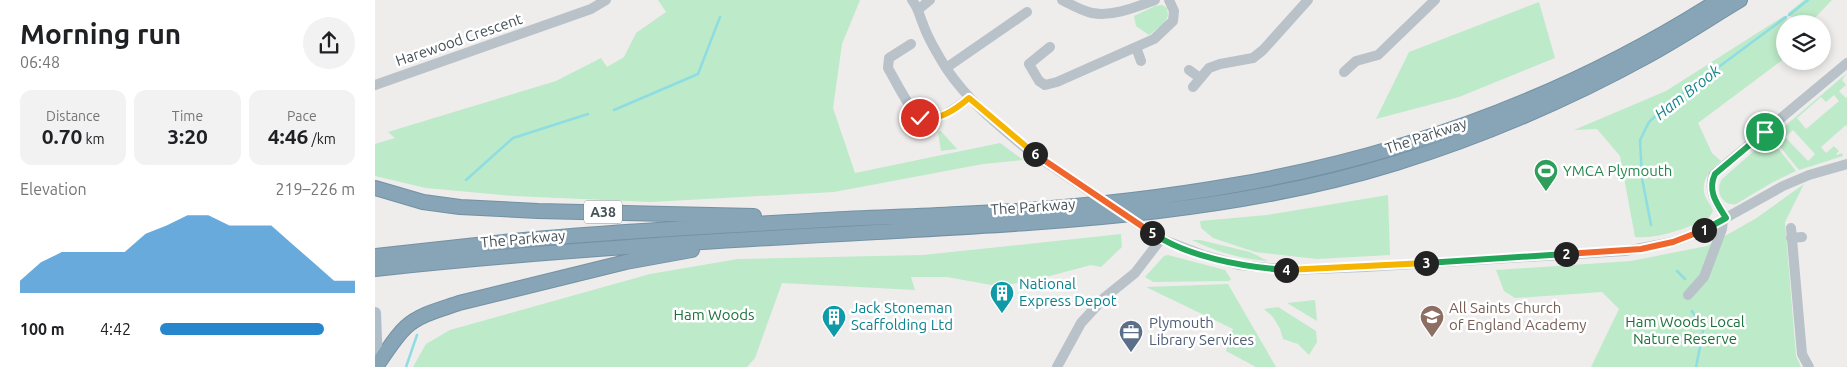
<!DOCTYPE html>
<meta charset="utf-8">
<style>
:root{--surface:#fff;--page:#f2f2f2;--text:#202124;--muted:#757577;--accent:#2887cc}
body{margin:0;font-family:Ubuntu,sans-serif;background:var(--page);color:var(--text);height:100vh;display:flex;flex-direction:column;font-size:19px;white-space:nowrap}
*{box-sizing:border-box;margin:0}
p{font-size:16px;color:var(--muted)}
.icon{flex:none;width:28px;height:28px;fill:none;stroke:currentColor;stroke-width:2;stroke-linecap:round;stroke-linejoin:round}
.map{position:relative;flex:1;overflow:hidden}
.panel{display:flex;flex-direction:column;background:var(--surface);width:375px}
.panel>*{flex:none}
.buttons{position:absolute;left:1401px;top:15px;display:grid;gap:10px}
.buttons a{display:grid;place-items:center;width:55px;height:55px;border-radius:50%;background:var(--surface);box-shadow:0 2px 8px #0003;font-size:25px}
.pin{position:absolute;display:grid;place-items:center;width:42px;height:42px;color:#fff;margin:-21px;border:2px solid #fff;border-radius:50%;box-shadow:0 1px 5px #0007}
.km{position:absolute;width:25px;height:25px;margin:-12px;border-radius:50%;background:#222;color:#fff;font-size:14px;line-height:25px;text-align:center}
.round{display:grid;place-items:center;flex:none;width:52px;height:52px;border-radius:26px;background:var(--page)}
.headline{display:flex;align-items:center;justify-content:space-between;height:85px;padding:0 20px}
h1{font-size:28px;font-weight:700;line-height:38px}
.figures{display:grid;grid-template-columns:repeat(3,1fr);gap:8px;height:85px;padding:5px 20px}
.figures div{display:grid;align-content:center;border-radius:12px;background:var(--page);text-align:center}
.figures b{font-size:21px;font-weight:700}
.figures small{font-size:14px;font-weight:400}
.figures p{font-size:14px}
.chart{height:140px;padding:10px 20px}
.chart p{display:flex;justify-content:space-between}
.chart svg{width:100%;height:90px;margin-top:5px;fill:var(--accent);opacity:.7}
ul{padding:0 20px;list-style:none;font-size:16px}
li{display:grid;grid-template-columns:80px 60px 1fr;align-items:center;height:38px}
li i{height:12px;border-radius:6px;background:var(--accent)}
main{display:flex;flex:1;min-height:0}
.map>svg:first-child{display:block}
.green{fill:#bdeac8;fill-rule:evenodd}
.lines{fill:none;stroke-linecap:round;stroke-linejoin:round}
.stream{stroke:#8edde3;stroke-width:2.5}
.highway-casing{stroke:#7391a3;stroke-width:16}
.minor{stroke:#b8c2c8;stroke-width:10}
.major{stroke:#aebfc9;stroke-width:12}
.highway{stroke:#87a5b7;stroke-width:14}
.minor-bridge{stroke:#b8c2c8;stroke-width:10}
.split-1-casing{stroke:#fff;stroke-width:10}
.split-2-casing{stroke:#fff;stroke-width:10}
.split-3-casing{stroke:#fff;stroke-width:10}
.split-4-casing{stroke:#fff;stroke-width:10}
.split-5-casing{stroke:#fff;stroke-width:10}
.split-6-casing{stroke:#fff;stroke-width:10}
.split-7-casing{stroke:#fff;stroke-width:10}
.split-1{stroke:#22a559;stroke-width:6}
.split-2{stroke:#f0652b;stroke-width:6}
.split-3{stroke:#22a559;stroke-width:6}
.split-4{stroke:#f5b400;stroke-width:6}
.split-5{stroke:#22a559;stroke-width:6}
.split-6{stroke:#f0652b;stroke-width:6}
.split-7{stroke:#f5b400;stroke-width:6}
.labels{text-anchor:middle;stroke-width:5;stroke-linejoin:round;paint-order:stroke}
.shield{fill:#fff;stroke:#7e868a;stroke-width:1}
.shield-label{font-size:14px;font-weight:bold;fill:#465258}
.street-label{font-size:15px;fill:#465258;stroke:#fff}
.leisure-label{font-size:15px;fill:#27864d;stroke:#fff;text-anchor:start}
.culture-label{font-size:15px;fill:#0d838f;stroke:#fff;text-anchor:start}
.education-label{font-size:15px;fill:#785e54;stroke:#fff;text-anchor:start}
.park-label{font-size:15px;fill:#1e713c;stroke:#fff}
.service-label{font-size:15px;fill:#4e5e75;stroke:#fff;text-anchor:start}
.water-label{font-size:16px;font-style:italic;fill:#17838a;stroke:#fff}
</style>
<main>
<section class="panel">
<div class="headline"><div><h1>Morning run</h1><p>06:48</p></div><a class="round"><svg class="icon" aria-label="share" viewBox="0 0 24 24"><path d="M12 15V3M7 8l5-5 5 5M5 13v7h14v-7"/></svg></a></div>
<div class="figures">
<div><p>Distance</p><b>0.70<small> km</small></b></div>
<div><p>Time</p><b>3:20</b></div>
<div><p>Pace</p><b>4:46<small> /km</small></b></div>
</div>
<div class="chart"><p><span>Elevation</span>219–226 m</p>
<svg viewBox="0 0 160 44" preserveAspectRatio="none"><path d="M0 44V38L10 29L20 24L30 24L40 24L50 24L60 15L70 11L80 6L90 6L100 11L110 11L120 11L130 20L140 29L150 38L160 38V44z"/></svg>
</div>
<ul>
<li><b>100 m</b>4:42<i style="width:84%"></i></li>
</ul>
</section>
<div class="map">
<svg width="1472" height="367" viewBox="0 0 1472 367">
<rect width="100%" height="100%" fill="#efecec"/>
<path class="green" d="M283,0H485L467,44L458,108L480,173L625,143L648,160L608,164L459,192L276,202L139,196L51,188L0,176V144L20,138L13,132L181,81L226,58L232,67L249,57L261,33L291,12Z
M1429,0H1457L1434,24H1423L1413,13Z
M1164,2L1180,58L1084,97L1001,119L1034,52Z
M787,5L792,8L793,16L789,23L774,35L761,26L759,16L780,6Z
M1409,16L1417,24H1410V58L1323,123L1337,153L1346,161C1335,170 1325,181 1330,196C1332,201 1336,205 1338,211L1334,218C1311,228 1286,239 1260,237L1245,156L1222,129L1199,130L1291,91Z
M1472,73L1467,80L1471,85L1464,91L1471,98L1472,97V126L1471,125L1446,147L1451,153L1459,146L1464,151L1461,154L1462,155L1467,153L1468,156L1424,170L1397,137ZM1459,95L1464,101L1431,129L1422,118L1446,97L1451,102ZM1418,130L1440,154L1433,161L1410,137Z
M566,131L582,149L566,151L563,132Z
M1395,138L1421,171L1398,182L1361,204C1346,206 1340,190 1347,179L1386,145L1389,148L1396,141Z
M1429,184L1410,222L1421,356L1426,367H1216L1244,309L1227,292L1140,298L1129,291L1121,270L1256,261L1332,246L1380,219Z
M1013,195L1015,255L942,259L880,252L838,238L826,228L825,221L892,215Z
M746,234L747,247L726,267L716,265L656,281L622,286L572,277H536L540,290L407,283L380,358L372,367H38L51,344L75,330L275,274L363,259L548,255Z
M817,240H825L875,252L893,261C867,259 841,252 817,240Z
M793,255L850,270L856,279L854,281L778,282L770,277L789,256Z
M853,284L901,367H881L851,351L858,329L771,287Z
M940,300L942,321L912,303Z
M903,307L941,331L942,342L934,355L923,344L908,339L905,329L898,317L889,309Z"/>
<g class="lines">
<path class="stream" d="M1414,15L1433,0
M239,110L323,74L345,17
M91,180L138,138L213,114
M1276,225L1267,178L1265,140L1274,122L1295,103L1411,17
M1302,271L1310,279
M1317,311L1327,327L1328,332L1321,367
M31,367L42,335"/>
<defs>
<path id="highway" d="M0,188L48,202L85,207L163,211L379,216
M0,256C46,251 92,246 138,241C242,231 347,226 451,220C495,217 539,217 583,214C675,210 769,201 860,185C1032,155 1197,94 1344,0
M0,269C167,251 334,241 502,232C675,222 854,215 1021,163C1108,136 1194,99 1274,55C1305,38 1335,18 1365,0
M2,365C11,353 20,337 31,327C45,314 67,309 84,303L251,262L317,250"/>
</defs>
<use href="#highway" class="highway-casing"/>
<path class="minor" d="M537,0C544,9 544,15 548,24C553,39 563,55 571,68C593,101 623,125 653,150
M687,0C697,5 707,11 717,13C737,17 761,7 780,0
M544,9L555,0
M536,44L514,58L513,68C519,78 535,111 545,117C559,125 584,106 594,98
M675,47L654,64L664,81L670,85L682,82L779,39L798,21L799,11L794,0
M761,47L766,61
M571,68L652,12
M814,70L825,78
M969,72L981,61L1003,55L1060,0
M0,85L216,9L231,0
M818,87L834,68L845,64L878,58L888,50L933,0
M1351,218C1342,204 1332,191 1339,174L1472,63
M1416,228L1427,354L1434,367
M1416,238L1427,237
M1313,295L1329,277L1347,229L1348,220
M682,367L706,323L729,298L760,273L786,239L828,255L864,265L916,270L990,267L1250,251L1298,242L1329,230L1408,186L1434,175L1472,164"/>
<path class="major" d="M0,313L2,367"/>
<use href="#highway" class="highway"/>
<path class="minor-bridge" d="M653,150L786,239"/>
</g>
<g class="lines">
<defs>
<path id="split-1" d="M1329,230L1351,218C1342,204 1332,191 1340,174L1390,132"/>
<path id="split-2" d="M1191,254L1266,249L1298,242L1329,230"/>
<path id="split-3" d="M1051,263L1191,254"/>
<path id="split-4" d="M911,270L1051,263"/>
<path id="split-5" d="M777,233C813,257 868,267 911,270"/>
<path id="split-6" d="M660,154L777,233"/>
<path id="split-7" d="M545,118C564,121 580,110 594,98L660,154"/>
</defs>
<use href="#split-1" class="split-1-casing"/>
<use href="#split-2" class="split-2-casing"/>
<use href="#split-3" class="split-3-casing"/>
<use href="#split-4" class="split-4-casing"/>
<use href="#split-5" class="split-5-casing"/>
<use href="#split-6" class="split-6-casing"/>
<use href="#split-7" class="split-7-casing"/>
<use href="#split-1" class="split-1"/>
<use href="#split-2" class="split-2"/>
<use href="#split-3" class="split-3"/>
<use href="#split-4" class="split-4"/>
<use href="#split-5" class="split-5"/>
<use href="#split-6" class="split-6"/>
<use href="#split-7" class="split-7"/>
</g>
<defs>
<symbol id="stadium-pin" viewBox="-11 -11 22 30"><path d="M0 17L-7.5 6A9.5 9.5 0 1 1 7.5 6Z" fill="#2e9e5b" stroke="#fff"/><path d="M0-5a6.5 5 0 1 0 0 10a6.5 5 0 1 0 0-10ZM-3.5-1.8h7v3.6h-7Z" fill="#fff"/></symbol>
<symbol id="building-pin" viewBox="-11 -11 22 30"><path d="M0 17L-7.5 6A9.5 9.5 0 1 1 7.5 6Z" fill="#0f9aa8" stroke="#fff"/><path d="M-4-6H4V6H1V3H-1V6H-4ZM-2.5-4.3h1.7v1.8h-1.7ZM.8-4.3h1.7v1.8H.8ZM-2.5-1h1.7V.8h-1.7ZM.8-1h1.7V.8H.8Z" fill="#fff"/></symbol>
<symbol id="school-pin" viewBox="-11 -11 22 30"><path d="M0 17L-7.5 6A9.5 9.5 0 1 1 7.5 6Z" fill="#8d6e63" stroke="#fff"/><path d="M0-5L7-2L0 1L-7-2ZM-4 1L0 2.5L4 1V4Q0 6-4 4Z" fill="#fff"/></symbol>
<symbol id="office-pin" viewBox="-11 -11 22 30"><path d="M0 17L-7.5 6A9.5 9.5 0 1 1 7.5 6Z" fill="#5c6f8a" stroke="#fff"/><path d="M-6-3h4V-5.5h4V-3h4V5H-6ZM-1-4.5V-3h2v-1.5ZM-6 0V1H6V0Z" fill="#fff"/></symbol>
</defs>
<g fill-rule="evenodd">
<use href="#stadium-pin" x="1157" y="157" width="28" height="38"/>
<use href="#building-pin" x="613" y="279" width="28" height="38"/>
<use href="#building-pin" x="445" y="303" width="28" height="38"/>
<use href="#school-pin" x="1043" y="303" width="28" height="38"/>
<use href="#office-pin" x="742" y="318" width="28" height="38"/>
</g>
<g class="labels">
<rect class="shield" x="209" y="200.5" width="38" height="23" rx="4"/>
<g class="shield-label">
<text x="228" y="217">A38</text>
</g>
<g class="street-label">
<text transform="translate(84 40) rotate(-19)" y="5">Harewood Crescent</text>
<text transform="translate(1051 136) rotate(-18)" y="5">The Parkway</text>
<text transform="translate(658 207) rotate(-4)" y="5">The Parkway</text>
<text transform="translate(148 239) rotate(-5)" y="5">The Parkway</text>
</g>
<g class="leisure-label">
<text x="1188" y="176">YMCA Plymouth</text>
</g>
<g class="culture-label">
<text x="644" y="289">National<tspan x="644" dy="17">Express Depot</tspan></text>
<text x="476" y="313">Jack Stoneman<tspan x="476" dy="17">Scaffolding Ltd</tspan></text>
</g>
<g class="education-label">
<text x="1074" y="313">All Saints Church<tspan x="1074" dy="17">of England Academy</tspan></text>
</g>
<g class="park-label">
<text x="339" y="320">Ham Woods</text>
<text x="1310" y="327">Ham Woods Local<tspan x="1310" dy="17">Nature Reserve</tspan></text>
</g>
<g class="service-label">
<text x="774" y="328">Plymouth<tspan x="774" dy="17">Library Services</tspan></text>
</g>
<g class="water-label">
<text transform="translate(1312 92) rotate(-38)" y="6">Ham Brook</text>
</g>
</g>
</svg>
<div class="buttons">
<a><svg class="icon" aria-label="layers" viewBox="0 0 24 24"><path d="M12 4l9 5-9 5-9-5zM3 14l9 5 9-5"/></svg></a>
</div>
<div class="pin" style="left:1390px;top:132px;background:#1e9e55"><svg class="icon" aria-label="arrive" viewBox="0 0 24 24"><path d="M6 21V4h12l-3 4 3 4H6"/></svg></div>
<div class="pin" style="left:545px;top:118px;background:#d93025"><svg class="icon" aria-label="check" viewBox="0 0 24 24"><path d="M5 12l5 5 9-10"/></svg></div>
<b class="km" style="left:1329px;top:230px">1</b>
<b class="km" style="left:1191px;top:254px">2</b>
<b class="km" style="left:1051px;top:263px">3</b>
<b class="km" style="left:911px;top:270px">4</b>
<b class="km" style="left:777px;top:233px">5</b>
<b class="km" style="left:660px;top:154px">6</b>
</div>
</main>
